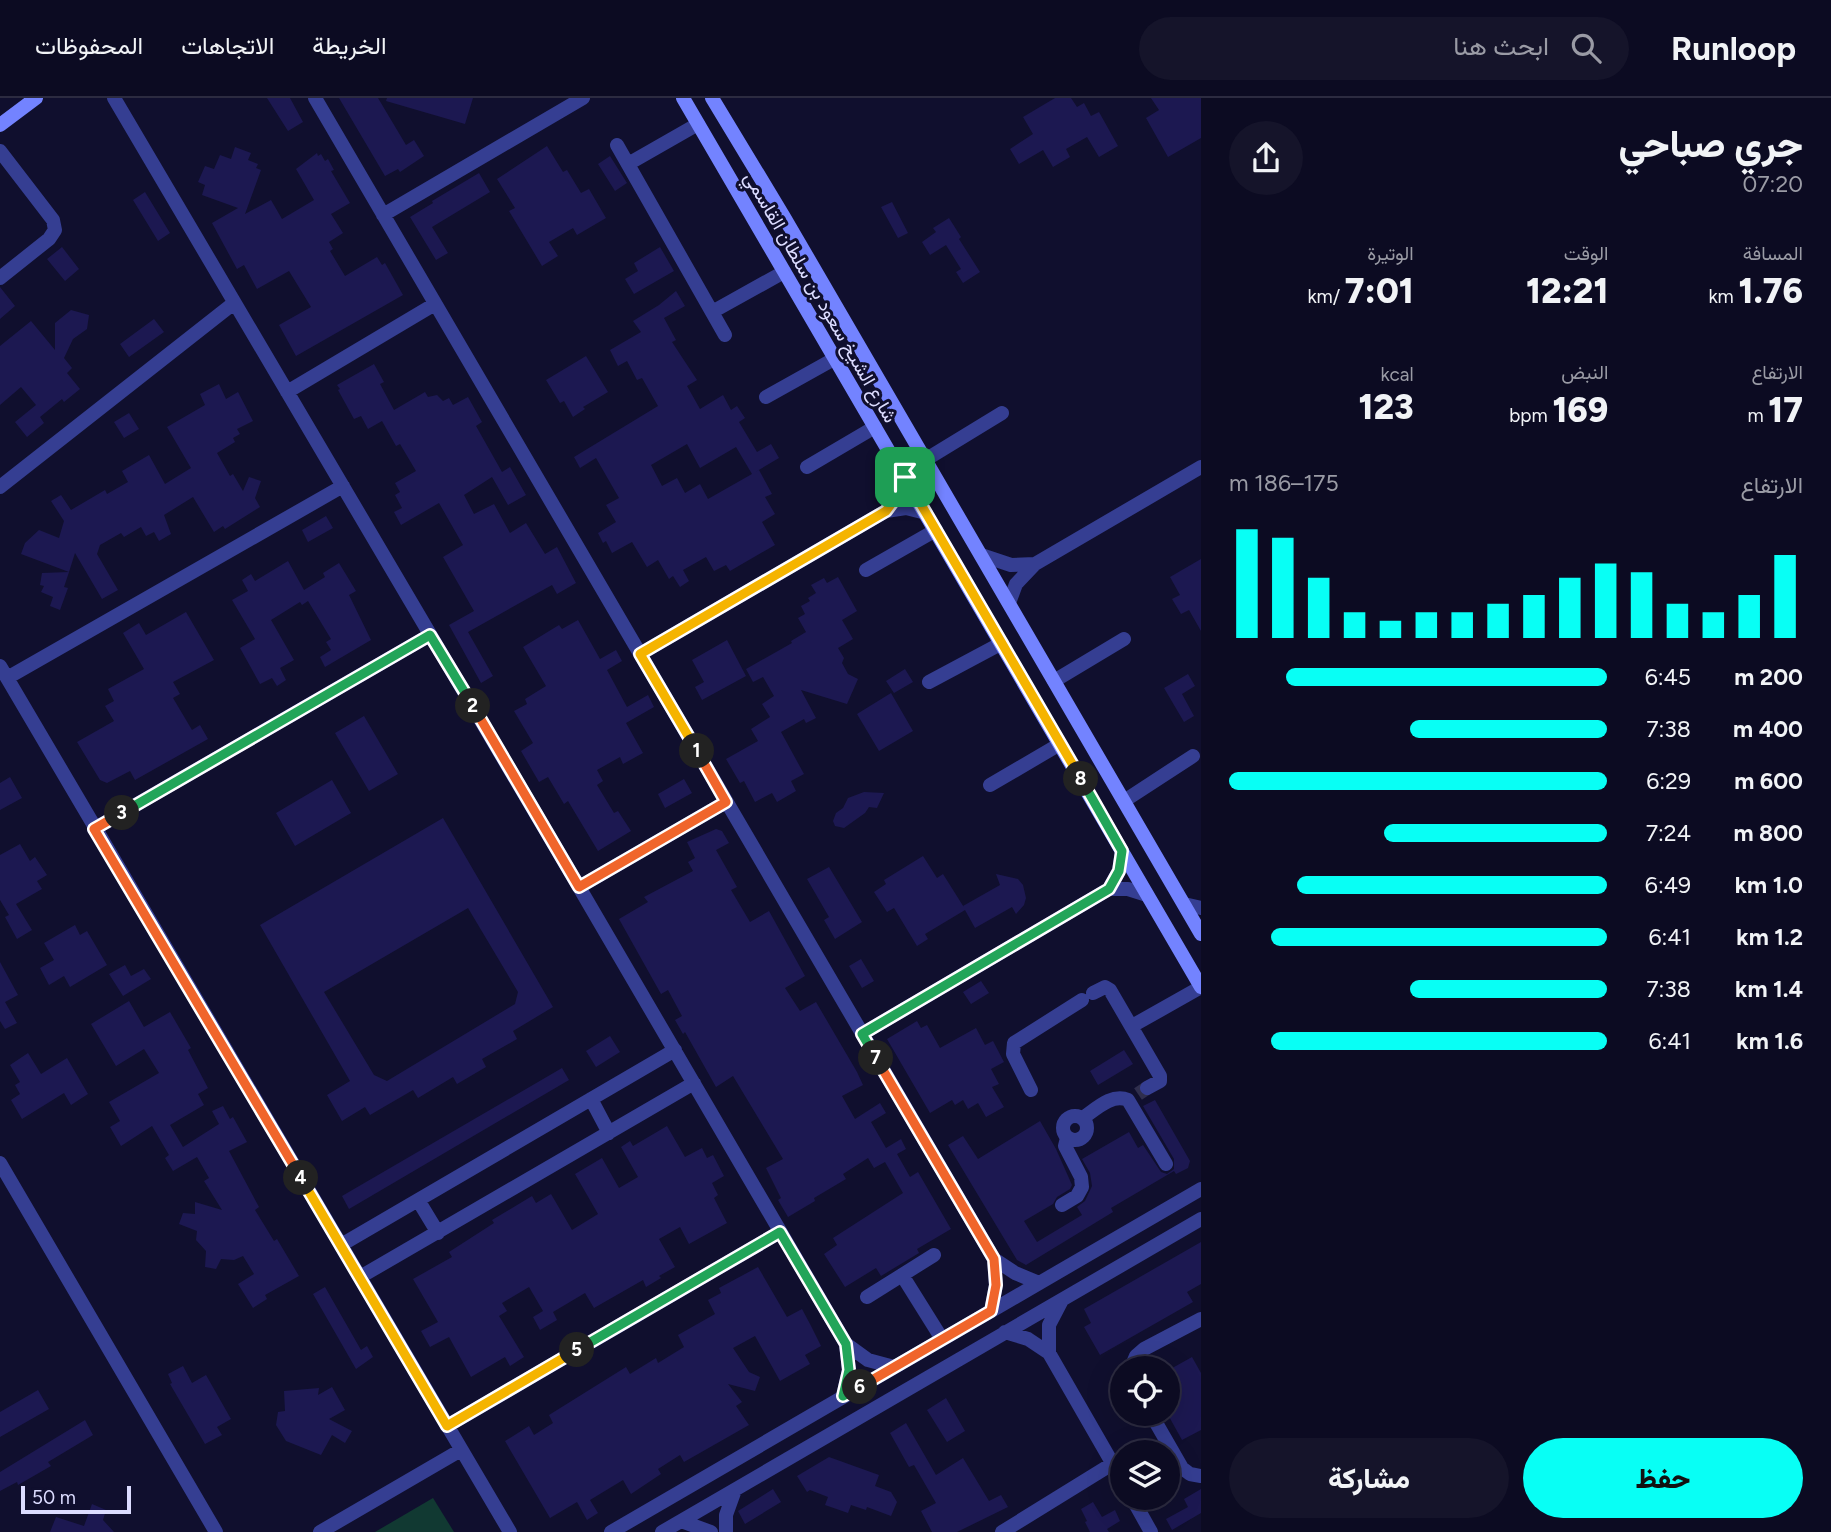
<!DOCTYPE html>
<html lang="ar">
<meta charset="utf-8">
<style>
:root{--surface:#0c0b22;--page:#15142a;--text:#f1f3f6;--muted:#9a9ba5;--line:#2c2b40;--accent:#08fff5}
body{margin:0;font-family:Figtree,Vazirmatn,sans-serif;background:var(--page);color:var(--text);direction:rtl;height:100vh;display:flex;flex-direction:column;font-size:26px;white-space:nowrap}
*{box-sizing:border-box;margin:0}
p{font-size:23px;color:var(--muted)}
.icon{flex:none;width:38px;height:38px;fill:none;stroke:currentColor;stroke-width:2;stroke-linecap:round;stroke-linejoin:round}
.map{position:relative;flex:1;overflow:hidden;direction:ltr}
.sheet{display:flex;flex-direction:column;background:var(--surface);width:630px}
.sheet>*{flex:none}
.tools{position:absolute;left:1110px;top:1258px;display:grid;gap:14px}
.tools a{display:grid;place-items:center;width:70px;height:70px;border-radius:50%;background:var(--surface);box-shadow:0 7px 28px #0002,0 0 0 2px var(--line);font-size:35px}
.scale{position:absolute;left:21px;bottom:18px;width:110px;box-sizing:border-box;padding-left:7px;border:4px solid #dcdcff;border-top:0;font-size:19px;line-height:24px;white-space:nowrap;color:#dcdcff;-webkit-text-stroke:5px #100f2e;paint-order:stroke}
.pin{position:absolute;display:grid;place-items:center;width:60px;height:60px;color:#fff;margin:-30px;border-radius:14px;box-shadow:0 4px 10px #0006}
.km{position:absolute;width:35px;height:35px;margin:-18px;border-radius:50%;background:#222;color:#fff;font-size:19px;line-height:35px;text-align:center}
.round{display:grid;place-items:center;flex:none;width:74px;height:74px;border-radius:37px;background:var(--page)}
.head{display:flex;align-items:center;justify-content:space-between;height:119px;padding:0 28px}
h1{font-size:38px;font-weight:800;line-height:52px}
.metrics{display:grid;grid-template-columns:repeat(3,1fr);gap:10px;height:119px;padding:7px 28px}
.metrics div{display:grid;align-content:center}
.metrics b{font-size:35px;font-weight:800}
.metrics small{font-size:19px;font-weight:400}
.metrics p{font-size:19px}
.chart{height:196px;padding:14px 28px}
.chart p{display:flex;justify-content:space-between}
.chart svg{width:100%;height:126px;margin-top:7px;stroke:var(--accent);stroke-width:6}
.primary-button{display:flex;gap:14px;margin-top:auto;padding:14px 28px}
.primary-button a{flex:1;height:80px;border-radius:42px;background:var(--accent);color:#111;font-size:28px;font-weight:800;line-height:80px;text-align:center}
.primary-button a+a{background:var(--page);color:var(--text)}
ul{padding:0 28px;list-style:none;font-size:23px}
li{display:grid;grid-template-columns:112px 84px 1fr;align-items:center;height:52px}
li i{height:18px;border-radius:9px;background:var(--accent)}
header{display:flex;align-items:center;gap:42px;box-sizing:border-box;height:98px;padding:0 35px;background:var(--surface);border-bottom:2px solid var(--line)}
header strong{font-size:33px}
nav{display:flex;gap:38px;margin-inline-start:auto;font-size:24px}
.search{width:490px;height:63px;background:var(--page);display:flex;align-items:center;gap:18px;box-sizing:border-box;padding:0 24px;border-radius:38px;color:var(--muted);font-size:26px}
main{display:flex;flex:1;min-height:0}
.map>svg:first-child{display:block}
.green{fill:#113932}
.building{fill:#1c1851;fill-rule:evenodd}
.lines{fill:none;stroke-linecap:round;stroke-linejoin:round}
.street-tunnel{stroke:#2f2e4d;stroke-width:14;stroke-dasharray:14 7;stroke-linecap:butt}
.street{stroke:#353e92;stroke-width:14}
.secondary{stroke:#7383ff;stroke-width:14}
.split-1-casing{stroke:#fff;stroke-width:14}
.split-2-casing{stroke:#fff;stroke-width:14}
.split-3-casing{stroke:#fff;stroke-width:14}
.split-4-casing{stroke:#fff;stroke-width:14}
.split-5-casing{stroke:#fff;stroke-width:14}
.split-6-casing{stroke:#fff;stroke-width:14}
.split-7-casing{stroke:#fff;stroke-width:14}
.split-8-casing{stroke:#fff;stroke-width:14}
.split-9-casing{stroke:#fff;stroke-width:14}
.split-1{stroke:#f5b400;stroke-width:9}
.split-2{stroke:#f0652b;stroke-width:9}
.split-3{stroke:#22a559;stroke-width:9}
.split-4{stroke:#f0652b;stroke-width:9}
.split-5{stroke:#f5b400;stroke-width:9}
.split-6{stroke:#22a559;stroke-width:9}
.split-7{stroke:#f0652b;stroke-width:9}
.split-8{stroke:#22a559;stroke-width:9}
.split-9{stroke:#f5b400;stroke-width:9}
.labels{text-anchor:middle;stroke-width:6;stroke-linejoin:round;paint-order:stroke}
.street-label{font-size:19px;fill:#dcdcff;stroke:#100f2e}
</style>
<header>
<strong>Runloop</strong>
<div class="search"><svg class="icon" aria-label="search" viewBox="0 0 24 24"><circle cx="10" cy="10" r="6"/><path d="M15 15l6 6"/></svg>ابحث هنا</div>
<nav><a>الخريطة</a><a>الاتجاهات</a><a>المحفوظات</a></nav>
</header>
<main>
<section class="sheet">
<div class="head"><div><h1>جري صباحي</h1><p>07:20</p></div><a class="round"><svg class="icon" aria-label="share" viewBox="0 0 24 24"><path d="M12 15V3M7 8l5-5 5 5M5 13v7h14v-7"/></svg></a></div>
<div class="metrics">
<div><p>المسافة</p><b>1.76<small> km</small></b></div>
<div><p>الوقت</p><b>12:21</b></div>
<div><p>الوتيرة</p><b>7:01<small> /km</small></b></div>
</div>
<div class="metrics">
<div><p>الارتفاع</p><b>17<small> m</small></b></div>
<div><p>النبض</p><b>169<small> bpm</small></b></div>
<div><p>kcal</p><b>123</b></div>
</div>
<div class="chart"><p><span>الارتفاع</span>175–186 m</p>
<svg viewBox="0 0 160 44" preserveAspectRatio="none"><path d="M5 44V6M15 44V9M25 44V23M35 44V35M45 44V38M55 44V35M65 44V35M75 44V32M85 44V29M95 44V23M105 44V18M115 44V21M125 44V32M135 44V35M145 44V29M155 44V15"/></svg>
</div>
<ul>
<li><b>200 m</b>6:45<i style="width:85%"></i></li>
<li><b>400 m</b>7:38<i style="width:52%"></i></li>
<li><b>600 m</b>6:29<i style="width:100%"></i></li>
<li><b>800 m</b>7:24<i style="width:59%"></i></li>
<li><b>1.0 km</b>6:49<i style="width:82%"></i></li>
<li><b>1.2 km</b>6:41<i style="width:89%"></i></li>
<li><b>1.4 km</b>7:38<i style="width:52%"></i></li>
<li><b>1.6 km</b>6:41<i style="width:89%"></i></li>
</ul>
<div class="primary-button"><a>حفظ</a><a>مشاركة</a></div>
</section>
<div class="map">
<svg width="1201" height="1434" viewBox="0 0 1201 1434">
<rect width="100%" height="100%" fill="#100f2e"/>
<path class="green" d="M433,1400L454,1434H375Z"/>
<path class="building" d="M267,0H290L303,24L288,33Z
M339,0H378L406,47L414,42L424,58L400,74L398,71L385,78Z
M387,0H473L465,26L386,3Z
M1055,0H1071L1077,9L1084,5L1091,18L1099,14L1118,48L1099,59L1087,39L1066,51L1070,59L1053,69L1043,52L1019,66L1010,51L1033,36L1023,19Z
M1151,0H1201V40L1168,59L1146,20L1159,12Z
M547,48L563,74L567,72L581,95L589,91L606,120L577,137L573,130L549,144L558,158L542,168L509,113L515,110L497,81Z
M235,49L251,55L248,62L258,66L256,70L261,72L245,116L271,102L282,121L314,102L296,71L317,55L318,58L321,56L325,63L328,61L334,72L331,73L350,105L331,116L343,135L329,144L333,151L330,153L345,178L377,159L382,167L385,165L403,197L296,258L279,227L311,209L289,173L257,191L244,167L237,171L212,125L238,110L202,97L205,87L198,84L205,68L214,71L220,57L231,61Z
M610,58L627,85L615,93L598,66Z
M479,75L490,94L432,129L448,155L436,162L410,119L433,105L432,103Z
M145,94L170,135L158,143L133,102Z
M892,104L908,135L898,140L881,109Z
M949,120L961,139L959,141L980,174L963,185L956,174L961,171L946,147L930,157L922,144L936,134L933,130Z
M62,149L79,171L65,183L47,161Z
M660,149L674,173L634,196L625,181L638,173L634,165Z
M0,189L15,208L0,221Z
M676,193L685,208L664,220L676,242L672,244L697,282L687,288L700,311L723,297L731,312L737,308L745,320L739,324L757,354L771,346L779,360L752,376L736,349L700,370L687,346L651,367L662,388L677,380L685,395L700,386L708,401L759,372L772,396L765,399L775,416L762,424L775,447L730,473L726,467L714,473L706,459L683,472L689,483L680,489L673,478L669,481L658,462L647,469L632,444L612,455L606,443L603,445L598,435L616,424L606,407L619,400L596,360L580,370L574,359L658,308L642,280L637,282L627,263L618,268L610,252L641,234L633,223L659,207Z
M71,212L89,217L87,231L73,241L64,260L72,270L67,275L80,291L64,304L62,301L40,319L44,325L27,339L15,324L36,307L21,289L0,307V248L31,223L55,252V225Z
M154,221L164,234L129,259L120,246Z
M586,258L608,294L583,309L585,311L573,319L564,303L560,305L546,282Z
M374,266L384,284L380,286L394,312L425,294L428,299L437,297L443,303L449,300L453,307L468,299L482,324L476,328L502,374L510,369L526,397L508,407L492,379L464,397L474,416L494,406L510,435L526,425L545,456L557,449L576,485L557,496L552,487L468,534L493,578L481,585L449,527L474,513L443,459L463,447L439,405L401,427L394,414L402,410L395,397L400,394L395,385L416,373L400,346L396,348L382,323L368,331L361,318L354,321L338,292L340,291L337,287Z
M219,286L226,301L238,294L253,323L237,331L240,336L233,340L235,344L217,355L230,378L233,376L243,393L249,379L261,383L255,400L260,409L225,431L223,428L214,434L193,399L164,417L171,436L159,443L154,434L146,438L141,429L124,439L121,435L100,447L97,456L118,492L102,501L75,455L69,474L21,456L25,445L39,432L59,440L64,423L51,403L61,397L71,412L105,392L107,396L128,384L122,373L149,357L165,386L191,370L167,329L205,307L200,296Z
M129,315L139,331L124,340L114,324Z
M326,418L333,430L308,444L302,432Z
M1201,461V533L1189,512L1181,516L1172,501L1180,497L1170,479Z
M288,463L304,492L325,479L323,475L339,465L356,493L349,497L371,542L325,569L320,559L331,552L326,544L331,541L308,503L302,507L300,504L271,522L294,562L280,570L286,582L277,588L272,580L260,586L240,550L255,541L232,502L248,493L242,482L251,476L255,483Z
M69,474L64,489L68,490L60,512L50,508L53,499L41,494L44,488L40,487L42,475Z
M838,479L857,513L842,522L853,541L838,550L844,560L842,565L848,576L858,581L847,606L801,592L816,620L806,625L804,621L781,634L804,676L791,683L796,693L777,704L772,695L755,704L744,683L740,685L726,661L758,643L751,631L770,619L762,606L774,598L763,579L753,584L746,571L792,545L791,543L806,534L798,520L805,516L801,508L810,503L808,500L816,495L811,487L824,480L827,485Z
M186,514L214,562L173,584L180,596L173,600L192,632L200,627L208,641L135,682L130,673L107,685L100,682L77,644L114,623L105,608L114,603L108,591L144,571L123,535L139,525L146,537Z
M578,522L600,561L616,552L622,563L607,572L627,609L648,597L654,609L626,625L643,655L623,666L620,659L597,672L603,683L597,687L614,715L618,713L631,733L598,753L568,703L564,706L548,679L539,684L521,653L533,645L514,613L527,606L525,601L546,588L523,549L559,527L562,531Z
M727,542L746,578L702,602L695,589L704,584L692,562Z
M905,571L913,584L894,595L886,583Z
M1188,576L1195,588L1182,596L1194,618L1184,624L1164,590Z
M891,595L913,633L879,653L857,616Z
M364,618L398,676L369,693L335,635Z
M10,679L22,700L0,712V685Z
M684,681L692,695L665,710L658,696Z
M332,682L351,715L295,748L276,715Z
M864,694L884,695L877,710L869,709L865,715L844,730L835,728L833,723L836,715L843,710L848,700Z
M443,720L553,909L513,933L517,941L482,961L486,969L457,986L453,979L418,1000L413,992L370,1017L365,1009L342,1023L327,997L350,983L260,827ZM468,810L518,894L515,906L387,983L374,977L324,894Z
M716,731L722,733L729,745L716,752L737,789L731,792L750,824L769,813L805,878L785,890L800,913L816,904L857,974L863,987L842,998L855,1021L880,1005L886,1015L871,1024L886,1050L901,1041L906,1051L897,1056L910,1079L918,1074L951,1131L917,1151L919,1155L881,1178L876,1170L845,1189L824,1156L837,1147L833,1140L903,1095L885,1064L874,1070L868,1060L843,1076L846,1081L814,1100L815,1103L788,1119L778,1102L781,1100L766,1070L783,1061L733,978L716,989L685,934L683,936L675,922L682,918L668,892L661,896L619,821L648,804L644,799L693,773L688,764L695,760L687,744Z
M20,746L30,763L35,759L47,777L37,783L42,791L16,806L32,832L17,841L5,819L9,817L0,802V757Z
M923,758L937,780L943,776L965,811L963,808L1000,787L996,776L1018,781L1023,787L1026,800L1024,807L1016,816L1012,809L975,830L965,812L925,836L928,841L917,848L894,810L887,814L874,794L886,786L884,782Z
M829,769L862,824L835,841L824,822L829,819L807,781Z
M75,827L80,837L87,833L107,867L70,889L64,878L49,887L40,870L54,862L44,845Z
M861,861L874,883L862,890L849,868Z
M0,864L18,897L5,904L17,925L5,931L0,923Z
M125,867L131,878L144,871L151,881L123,898L109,876Z
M981,883L989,895L971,906L963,894Z
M129,903L144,929L170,914L191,950L188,952L208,990L198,996L204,1007L170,1027L183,1049L219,1026L212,1013L223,1008L230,1021L233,1019L247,1044L229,1053L259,1109L255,1112L274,1143L277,1141L299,1178L265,1197L267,1201L253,1210L238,1186L254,1176L243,1158L234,1162L221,1161L216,1171L205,1169L206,1153L196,1142L197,1133L179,1126L183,1115L195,1116V1104L222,1112L204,1083L209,1080L197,1059L173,1073L165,1060L169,1057L152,1028L121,1048L110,1029L120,1023L109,1004L159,975L144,951L116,968L91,926Z
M917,923L921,930L927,927L940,950L976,930L985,947L993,943L1004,964L991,971L999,986L992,989L1004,1009L986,1019L978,1005L968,1011L963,1002L955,1007L952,1002L930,1015L887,941Z
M610,938L620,954L596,969L586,953Z
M1124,952L1133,966L1098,987L1090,973Z
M28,955L41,976L67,960L88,996L71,1007L64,995L22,1021L11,1002L20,996L15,987L20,984L10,967Z
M562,970L569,982L349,1111L342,1098Z
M1155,1002L1190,1063L1188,1070L1176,1076L1174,1073L1111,1110L1113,1114L1026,1167L1017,1162L948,1047L963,1038L978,1061L1040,1023L1056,1051L1072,1087L1070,1091L1057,1099L1053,1106L1024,1123L1037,1144L1082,1117L1077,1109L1085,1103L1092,1088L1090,1075L1082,1061L1129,1034L1138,1050L1143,1047L1161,1074L1167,1076L1174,1071V1061L1143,1008Z
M667,1028L685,1059L702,1050L707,1060L713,1057L724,1078L712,1085L718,1097L714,1100L727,1125L689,1146L680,1129L659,1141L675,1169L659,1178L661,1180L646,1189L643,1182L594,1210L585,1195L553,1214L557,1222L540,1232L533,1219L543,1213L529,1189L502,1205L507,1213L499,1218L524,1259L510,1268L505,1259L471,1279L449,1239L430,1249L421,1233L438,1224L413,1181L452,1159L449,1154L494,1125L492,1122L532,1098L536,1105L551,1096L572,1132L598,1116L575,1076L602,1060L619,1090L638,1079L621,1049L630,1043L633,1048Z
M1201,1144V1186L1187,1194L1193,1204L1100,1257L1084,1229L1091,1225L1084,1211Z
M758,1169L787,1219L802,1211L810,1226L821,1248L805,1257L810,1266L780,1283L755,1238L733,1250L749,1274L760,1279L755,1293L728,1286L742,1304L736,1308L749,1327L684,1364L680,1357L658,1371L661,1376L631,1396L623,1382L590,1402L598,1415L587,1422L577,1404L550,1420L505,1343L529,1328L534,1337L553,1325L549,1317L626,1269L630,1276L656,1260L658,1265L684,1249L678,1237L715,1216L708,1202L721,1195L719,1190Z
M325,1189L361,1252L367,1248L373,1259L356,1271L313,1196Z
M1192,1259L1201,1275V1332L1182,1342L1167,1315V1273Z
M183,1268L192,1285L206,1277L231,1321L217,1329L222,1337L205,1346L170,1286L172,1285L168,1276Z
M332,1289L345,1312L329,1321L352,1333L345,1345L332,1337L321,1357L286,1343L276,1327L278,1314L285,1313L284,1293L319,1290L318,1297Z
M38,1292L49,1311L0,1339V1314Z
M946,1300L965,1333L947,1344L927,1312Z
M85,1322L93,1337L48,1364L51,1368L18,1387L17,1384L0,1393V1374Z
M906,1325L936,1377L963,1360L989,1403L1001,1397L1008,1409L957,1434H932L921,1413L936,1405L914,1367L909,1369L890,1335Z
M829,1359L879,1377L875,1388L891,1394L897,1404L891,1418L867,1409L866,1412L851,1407L848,1415L825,1407L828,1399L810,1392L807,1394L797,1378Z
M773,1391L781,1404L745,1426L738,1413Z
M1201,1391V1415L1172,1432L1166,1421L1188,1409L1184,1401Z
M1093,1404L1102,1419L1115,1412L1120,1423L1107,1431L1109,1434H1090L1085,1424L1087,1423L1081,1411Z
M92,1406L106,1412L103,1422L114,1434H50L56,1419L84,1428Z"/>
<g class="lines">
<path class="street-tunnel" d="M1138,996L1147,990"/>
<path class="street" d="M114,0L579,789L846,1246L849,1272L843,1298
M315,0L994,1161L996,1187L991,1213
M617,47L725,237
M0,53L53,122L55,132L49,141L0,180
M628,66L698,26
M383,117L583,0
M712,214L784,174
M287,294L435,206
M766,299L834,261
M925,362L1002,315
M807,369L875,329
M0,389L234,205
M886,413L906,410L926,415
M981,457L1011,467L1035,466
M866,472L936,432
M1009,505L1016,486L1035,466L1201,369
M640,556L886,413L898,397L905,379
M0,568L510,1434
M7,580L343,388
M1054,583L1124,541
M929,584L1002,545
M990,687L1060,646
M1124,703L1193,658
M94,731L430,537
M579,789L726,704
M1109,791L1119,773L1122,753
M1184,806L1201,810
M1093,895L1105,889L1110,892L1160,978V983L1147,990
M1132,928L1201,889
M862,936L1109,791H1128L1147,797
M1031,992L1013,956L1014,945L1082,902
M591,1001L609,1035
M1063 1030a12 12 0 1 1 24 0a12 12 0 1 1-24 0Z
M1083,1020C1096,1011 1112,995 1128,1002L1166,1066
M0,1065L216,1434
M418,1102L438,1135
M1062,1107L1077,1098L1082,1089L1081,1079L1065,1048L1067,1040
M341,1147L675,952
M994,1161L1015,1175L1039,1185
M902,1177L942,1241
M360,1179L694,985
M867,1199L934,1157
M1005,1234L1028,1241L1049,1255L1122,1382
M846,1246L868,1262L894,1269
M1049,1255V1227L1061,1204
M1131,1270L1136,1258L1144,1251L1201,1221
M1151,1316L1182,1370L1190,1376L1201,1378
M447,1328L780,1134
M1132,1400L1151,1434
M681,1423L711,1434
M320,1434L461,1352
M611,1434L1201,1091
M662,1434L1201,1121
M726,1434V1417L735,1392
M1002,1434L1112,1366"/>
<path class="secondary" d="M683,0L1201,889
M712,0L784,119L1201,836
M0,27L36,0"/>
</g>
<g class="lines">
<defs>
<path id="split-1" d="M697,653L640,556L886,413L898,397L905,379"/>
<path id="split-2" d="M473,608L579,789L726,704L697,653"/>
<path id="split-3" d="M122,715L430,537L473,608"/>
<path id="split-4" d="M122,715L94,731L301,1080"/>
<path id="split-5" d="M301,1080L447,1328L577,1252"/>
<path id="split-6" d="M577,1252L780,1134L846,1246L849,1272L843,1298L860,1289"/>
<path id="split-7" d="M860,1289L991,1213L996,1187L994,1161L876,960"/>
<path id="split-8" d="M876,960L862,936L1109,791L1119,773L1122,753L1081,681"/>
<path id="split-9" d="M905,379L1081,681"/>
</defs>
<use href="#split-1" class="split-1-casing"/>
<use href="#split-2" class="split-2-casing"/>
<use href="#split-3" class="split-3-casing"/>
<use href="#split-4" class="split-4-casing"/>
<use href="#split-5" class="split-5-casing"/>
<use href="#split-6" class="split-6-casing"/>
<use href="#split-7" class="split-7-casing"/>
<use href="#split-8" class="split-8-casing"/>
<use href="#split-9" class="split-9-casing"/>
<use href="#split-1" class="split-1"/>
<use href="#split-2" class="split-2"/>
<use href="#split-3" class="split-3"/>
<use href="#split-4" class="split-4"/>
<use href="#split-5" class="split-5"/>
<use href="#split-6" class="split-6"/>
<use href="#split-7" class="split-7"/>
<use href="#split-8" class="split-8"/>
<use href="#split-9" class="split-9"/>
</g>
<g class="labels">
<g class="street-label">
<text transform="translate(821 199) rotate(60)" y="7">شارع الشيخ سعود بن سلطان القاسمي</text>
</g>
</g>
</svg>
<div class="tools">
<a><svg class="icon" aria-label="locate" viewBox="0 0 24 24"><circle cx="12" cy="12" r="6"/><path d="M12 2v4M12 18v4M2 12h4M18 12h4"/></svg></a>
<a><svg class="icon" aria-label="layers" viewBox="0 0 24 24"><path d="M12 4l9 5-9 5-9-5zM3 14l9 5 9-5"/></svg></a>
</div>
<div class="scale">50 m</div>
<div class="pin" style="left:905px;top:379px;background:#1e9e55"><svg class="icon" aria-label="arrive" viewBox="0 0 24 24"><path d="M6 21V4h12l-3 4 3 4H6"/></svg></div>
<b class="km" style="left:697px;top:653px">1</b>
<b class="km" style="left:473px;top:608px">2</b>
<b class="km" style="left:122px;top:715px">3</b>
<b class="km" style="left:301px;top:1080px">4</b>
<b class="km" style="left:577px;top:1252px">5</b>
<b class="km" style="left:860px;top:1289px">6</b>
<b class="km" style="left:876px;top:960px">7</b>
<b class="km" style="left:1081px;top:681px">8</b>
</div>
</main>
